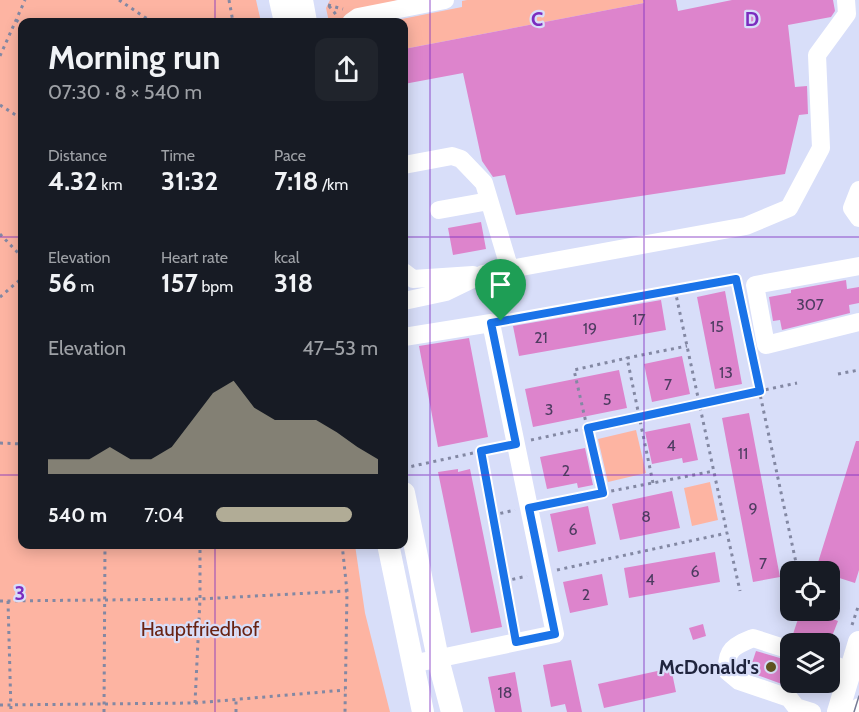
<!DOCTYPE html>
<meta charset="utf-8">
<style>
:root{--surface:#171b24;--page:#20242c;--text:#f1f3f6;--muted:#9ea1a6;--accent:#b1ac96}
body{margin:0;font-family:Cabin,sans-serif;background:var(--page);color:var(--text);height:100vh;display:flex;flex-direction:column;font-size:22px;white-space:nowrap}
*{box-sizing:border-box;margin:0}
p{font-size:20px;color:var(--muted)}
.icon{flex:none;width:33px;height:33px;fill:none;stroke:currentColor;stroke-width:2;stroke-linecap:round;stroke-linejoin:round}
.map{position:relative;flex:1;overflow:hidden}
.details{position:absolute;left:18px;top:18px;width:390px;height:531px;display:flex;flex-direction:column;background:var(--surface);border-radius:12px;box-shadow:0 3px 15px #0003}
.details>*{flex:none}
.controls{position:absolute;left:780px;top:561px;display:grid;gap:12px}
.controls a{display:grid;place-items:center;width:60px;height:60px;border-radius:12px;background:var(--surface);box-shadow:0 3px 15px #0003;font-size:30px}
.pin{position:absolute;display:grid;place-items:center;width:51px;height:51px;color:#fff;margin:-62px -26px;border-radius:50% 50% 50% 0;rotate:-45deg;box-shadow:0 0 6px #0007}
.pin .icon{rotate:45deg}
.round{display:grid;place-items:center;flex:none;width:63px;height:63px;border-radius:12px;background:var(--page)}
.overview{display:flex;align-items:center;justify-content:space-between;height:102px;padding:0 30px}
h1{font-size:33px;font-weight:800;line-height:45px}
.metrics{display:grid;grid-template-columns:repeat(3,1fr);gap:9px;height:102px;padding:6px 30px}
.metrics div{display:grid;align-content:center}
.metrics b{font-size:26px;font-weight:800}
.metrics small{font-size:16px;font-weight:400}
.metrics p{font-size:16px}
.chart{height:168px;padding:12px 30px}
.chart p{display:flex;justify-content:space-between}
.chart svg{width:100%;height:108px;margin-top:6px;fill:var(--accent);opacity:.7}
ul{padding:0 30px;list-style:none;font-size:20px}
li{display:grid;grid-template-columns:96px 72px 1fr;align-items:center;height:45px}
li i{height:15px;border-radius:8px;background:var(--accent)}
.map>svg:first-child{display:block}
.green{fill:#fdb4a2}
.building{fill:#dd84cc}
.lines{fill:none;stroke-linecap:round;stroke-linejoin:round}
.path{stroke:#8388a3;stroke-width:3;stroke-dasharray:3 4.5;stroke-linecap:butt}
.minor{stroke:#fff;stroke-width:18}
.major{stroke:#fff;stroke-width:22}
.tram{stroke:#767b95;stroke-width:1.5}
.route-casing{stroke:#fff;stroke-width:12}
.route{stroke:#1a73e8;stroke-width:8}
.grid{fill:none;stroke:#7b2cbf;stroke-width:1.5;stroke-opacity:0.55}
.poi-dot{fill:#625521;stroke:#d8def9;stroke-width:2}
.labels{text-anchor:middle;stroke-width:4.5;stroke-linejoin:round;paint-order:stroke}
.number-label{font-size:16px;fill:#4e3c61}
.park-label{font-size:20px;fill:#692313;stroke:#d8def9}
.poi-label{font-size:20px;font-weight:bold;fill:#1f243d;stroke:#d8def9;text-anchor:end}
.grid-label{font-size:20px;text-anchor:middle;font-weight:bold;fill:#7b2cbf;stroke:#d8def9;stroke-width:4.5;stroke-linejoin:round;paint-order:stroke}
</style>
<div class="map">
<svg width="859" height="712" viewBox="0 0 859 712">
<rect width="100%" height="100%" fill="#d8def9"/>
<path class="green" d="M0,0H256L261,22H22V544L355,545L365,613L390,712H0Z
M330,0H398L347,16L342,22H329L326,8Z
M467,0H643L644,3L404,49V22L392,21L462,7V1Z
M636,430L646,473L608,482L598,439Z
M710,482L718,520L692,526L684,488Z"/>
<path class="building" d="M643,0H676L678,11L732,0H833L835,11L831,17L788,25L795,87L807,86L808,114L799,115L785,174L516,215L505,175L493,177L482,161L463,73L404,84V49L644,3Z
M481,222L486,249L453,255L448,228Z
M846,280L847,289L859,287V303L849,305L850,313L782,330L780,320L773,321L769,297L791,293V290Z
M725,291L742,384L715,389L697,297Z
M661,300L666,330L519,356L513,326Z
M469,338L488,437L438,447L419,346Z
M682,356L690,394L652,402L644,364Z
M619,370L627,408L533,427L525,389Z
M749,413L780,577L753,582L722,418Z
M690,423L698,460L683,463L682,458L652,464L645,432Z
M856,441H859V570L855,583L830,575V572H815Z
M585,448L593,485L578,488L577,483L547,489L540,457Z
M458,469V472L470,469L502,627L471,633L438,472Z
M672,491L680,528L620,540L612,504Z
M588,506L596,544L558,552L550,514Z
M715,552L720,582L629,598L624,568Z
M602,574L608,605L570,613L563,582Z
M801,610H809L838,621L829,644H812L792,637Z
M703,624L706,636L693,640L689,628Z
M756,651L790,661V687L749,672Z
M571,660L582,712H567L565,704L551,707L543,665Z
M671,668L676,692L604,708L598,684Z
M515,672L522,712H495L488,677Z"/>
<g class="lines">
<path class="path" d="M119,0L152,22
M229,0L233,22
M328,5L343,9
M329,6L338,17
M16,20L22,24
M0,56L25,0
M0,105L22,119
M0,234L22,257
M675,290L727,533
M0,297L22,278
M505,321L736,279L738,290
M751,352L798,572
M838,374L859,370
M531,440L797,383
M0,443L22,444
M481,451L514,629
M404,468L501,447
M653,483L627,358L687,346
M602,493L574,370L627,358
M545,504L714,471
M493,515L515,510
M342,544L347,591L345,712
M557,570L727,533L740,591
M505,581L527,576
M0,601L200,599L347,591
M8,601L11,712
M852,625L859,604
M195,703L200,599V544
M0,705L195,703L345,690
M104,712L105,544
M236,712V700"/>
<path class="minor" d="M351,22L358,17L445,0
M404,165L452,156L461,159L484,183L510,270
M859,190L852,208L859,218
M439,210L489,201
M859,266L755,285L766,345L859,322
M404,272L413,279L473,275
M404,301L446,292L483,274L746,226L789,208L821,148L817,55L847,14L846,0
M404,337L491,323L555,634L412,664
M790,650L753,638C734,646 726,649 727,671L739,681L789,698L796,707L812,712
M830,663L849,671
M857,712L859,707"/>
<path class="major" d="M280,0L285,22
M302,0L306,22
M404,493L438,659L452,712
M388,544L423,712
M838,712L859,642"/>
<path class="tram" d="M854,712L859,696"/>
</g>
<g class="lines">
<defs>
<path id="route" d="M736,279L760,391L588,428L603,493L529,508L555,634L516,642L481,451L516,444L491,323Z"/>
</defs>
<use href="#route" class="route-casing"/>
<use href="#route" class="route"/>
</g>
<path class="grid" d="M215,0V22M430,0V712M644,0V712M0,237H22M404,237H859M0,475H22M404,475H859M215,544V712"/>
<circle class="poi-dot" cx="771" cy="667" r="6"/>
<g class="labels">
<g class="number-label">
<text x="810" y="310">307</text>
<text x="639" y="325">17</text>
<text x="717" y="332">15</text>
<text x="590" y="334">19</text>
<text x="541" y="343">21</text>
<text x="726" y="378">13</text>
<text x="668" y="390">7</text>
<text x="607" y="405">5</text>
<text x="549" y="415">3</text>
<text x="671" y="451">4</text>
<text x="743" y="459">11</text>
<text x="566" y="476">2</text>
<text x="753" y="514">9</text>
<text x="646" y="522">8</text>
<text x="573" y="535">6</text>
<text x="763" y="569">7</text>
<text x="695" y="577">6</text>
<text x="650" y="585">4</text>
<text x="586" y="600">2</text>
<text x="505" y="698">18</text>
</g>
<g class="park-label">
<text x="200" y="636">Hauptfriedhof</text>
</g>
<g class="poi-label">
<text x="759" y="674">McDonald's</text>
</g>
</g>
<g class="grid-label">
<text x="537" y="26">C</text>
<text x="752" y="26">D</text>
<text x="20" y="600">3</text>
</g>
</svg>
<div class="controls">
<a><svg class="icon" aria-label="locate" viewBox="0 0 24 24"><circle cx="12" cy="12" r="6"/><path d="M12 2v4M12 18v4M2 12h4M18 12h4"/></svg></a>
<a><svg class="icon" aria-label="layers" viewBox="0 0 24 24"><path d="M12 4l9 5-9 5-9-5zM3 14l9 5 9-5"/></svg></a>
</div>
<div class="pin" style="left:501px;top:321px;background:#1e9e55"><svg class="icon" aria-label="arrive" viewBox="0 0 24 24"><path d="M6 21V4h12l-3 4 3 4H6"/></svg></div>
<section class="details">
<div class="overview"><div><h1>Morning run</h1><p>07:30 · 8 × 540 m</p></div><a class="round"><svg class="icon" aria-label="share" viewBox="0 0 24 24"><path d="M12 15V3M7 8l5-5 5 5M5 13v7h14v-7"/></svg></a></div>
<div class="metrics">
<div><p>Distance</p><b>4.32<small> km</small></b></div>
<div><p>Time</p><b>31:32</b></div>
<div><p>Pace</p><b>7:18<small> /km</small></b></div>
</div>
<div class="metrics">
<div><p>Elevation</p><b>56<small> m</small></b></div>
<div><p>Heart rate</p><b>157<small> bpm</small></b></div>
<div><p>kcal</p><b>318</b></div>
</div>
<div class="chart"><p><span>Elevation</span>47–53 m</p>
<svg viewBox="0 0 160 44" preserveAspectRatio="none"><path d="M0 44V38L10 38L20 38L30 33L40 38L50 38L60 33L70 22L80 11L90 6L100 17L110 22L120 22L130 22L140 27L150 33L160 38V44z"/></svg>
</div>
<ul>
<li><b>540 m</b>7:04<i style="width:84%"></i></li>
</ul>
</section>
</div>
